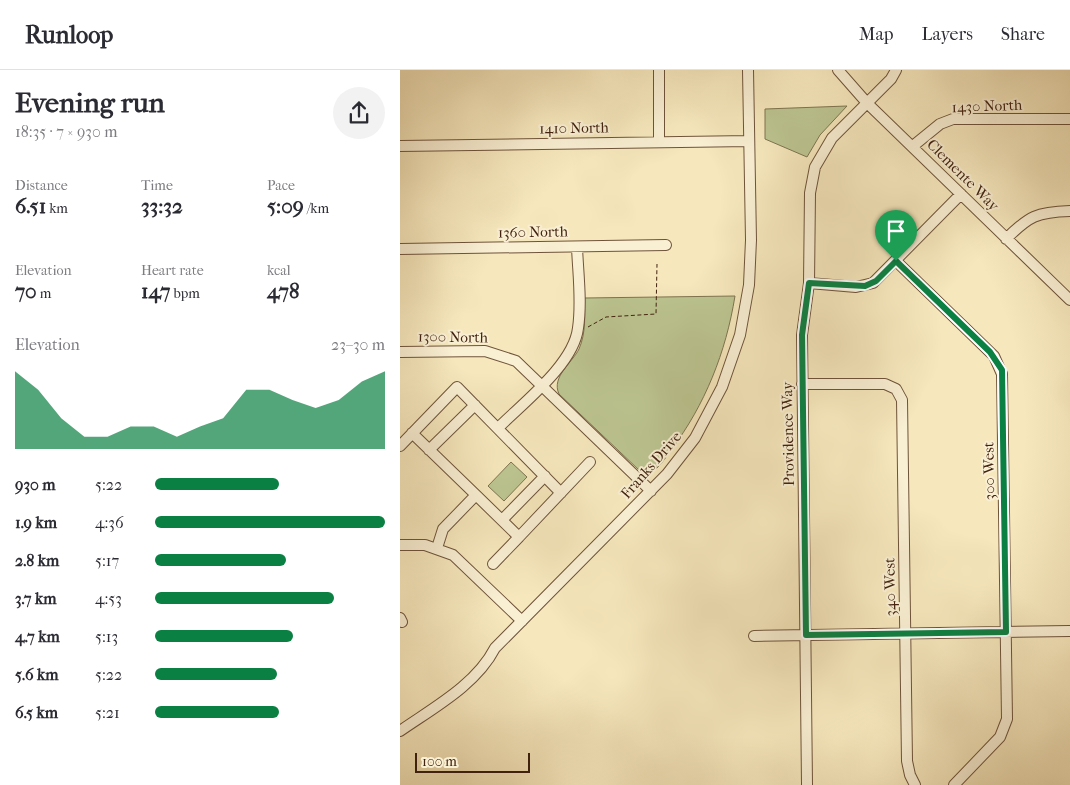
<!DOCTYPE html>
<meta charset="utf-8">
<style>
:root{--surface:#fff;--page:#f2f2f3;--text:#2b2b33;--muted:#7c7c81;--line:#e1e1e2;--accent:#0b8043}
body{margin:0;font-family:"IM FELL French Canon",serif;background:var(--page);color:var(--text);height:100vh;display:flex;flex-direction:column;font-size:19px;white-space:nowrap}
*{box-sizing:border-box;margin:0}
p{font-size:16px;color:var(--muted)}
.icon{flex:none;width:28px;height:28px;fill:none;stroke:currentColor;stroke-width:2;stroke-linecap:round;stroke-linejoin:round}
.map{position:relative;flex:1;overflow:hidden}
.details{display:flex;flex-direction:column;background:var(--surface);width:400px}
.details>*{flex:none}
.scale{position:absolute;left:15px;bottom:12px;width:115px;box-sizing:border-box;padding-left:5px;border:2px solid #41220f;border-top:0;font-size:14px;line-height:18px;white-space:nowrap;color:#41220f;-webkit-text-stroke:4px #f9efd3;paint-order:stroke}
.pin{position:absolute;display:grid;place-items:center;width:42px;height:42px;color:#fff;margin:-51px -21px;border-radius:50% 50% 50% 0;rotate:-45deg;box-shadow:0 0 5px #0007}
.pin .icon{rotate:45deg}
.round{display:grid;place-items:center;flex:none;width:52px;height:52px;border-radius:26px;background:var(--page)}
.headline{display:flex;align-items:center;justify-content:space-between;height:85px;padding:0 15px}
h1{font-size:28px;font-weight:700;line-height:38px}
.metrics{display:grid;grid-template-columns:repeat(3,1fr);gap:8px;height:85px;padding:5px 15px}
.metrics div{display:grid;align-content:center}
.metrics b{font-size:21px;font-weight:700}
.metrics small{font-size:14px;font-weight:400}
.metrics p{font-size:14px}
.chart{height:140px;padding:10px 15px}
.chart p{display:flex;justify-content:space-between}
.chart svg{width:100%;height:90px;margin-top:5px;fill:var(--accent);opacity:.7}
ul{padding:0 15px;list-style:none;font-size:16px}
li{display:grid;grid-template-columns:80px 60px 1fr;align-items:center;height:38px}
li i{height:12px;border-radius:6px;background:var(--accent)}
header{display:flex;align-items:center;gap:30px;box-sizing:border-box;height:70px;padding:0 25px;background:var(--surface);border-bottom:1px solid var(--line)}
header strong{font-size:24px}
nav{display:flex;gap:28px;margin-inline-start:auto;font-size:18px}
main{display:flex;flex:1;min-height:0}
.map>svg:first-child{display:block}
.green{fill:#bcc591;stroke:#7e7450}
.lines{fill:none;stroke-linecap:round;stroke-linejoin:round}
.minor-casing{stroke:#6e533a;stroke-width:12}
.path{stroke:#41220f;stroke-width:1;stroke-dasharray:4 2.5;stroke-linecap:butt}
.minor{stroke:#f9efd3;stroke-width:10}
.route-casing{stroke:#fff;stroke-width:10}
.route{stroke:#0b8043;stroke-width:6}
.labels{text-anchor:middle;stroke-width:4;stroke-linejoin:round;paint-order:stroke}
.street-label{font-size:15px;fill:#41220f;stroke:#f9efd3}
</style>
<header>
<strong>Runloop</strong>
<nav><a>Map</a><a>Layers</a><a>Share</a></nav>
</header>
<main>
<section class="details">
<div class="headline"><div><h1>Evening run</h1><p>18:35 · 7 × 930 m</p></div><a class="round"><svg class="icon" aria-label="share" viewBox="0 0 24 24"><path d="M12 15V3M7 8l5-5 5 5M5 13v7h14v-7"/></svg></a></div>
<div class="metrics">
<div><p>Distance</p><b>6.51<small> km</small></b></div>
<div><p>Time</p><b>33:32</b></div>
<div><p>Pace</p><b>5:09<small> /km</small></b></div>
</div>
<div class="metrics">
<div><p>Elevation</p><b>70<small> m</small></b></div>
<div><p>Heart rate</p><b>147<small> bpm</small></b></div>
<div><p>kcal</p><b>478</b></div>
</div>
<div class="chart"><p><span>Elevation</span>23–30 m</p>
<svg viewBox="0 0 160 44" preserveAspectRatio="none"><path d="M0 44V6L10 15L20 29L30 38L40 38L50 33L60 33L70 38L80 33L90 29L100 15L110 15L120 20L130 24L140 20L150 11L160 6V44z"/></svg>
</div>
<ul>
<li><b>930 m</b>5:22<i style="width:54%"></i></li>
<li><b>1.9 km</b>4:36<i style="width:100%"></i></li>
<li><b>2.8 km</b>5:17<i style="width:57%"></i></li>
<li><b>3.7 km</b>4:53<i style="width:78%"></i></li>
<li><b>4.7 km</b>5:13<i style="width:60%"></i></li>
<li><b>5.6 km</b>5:22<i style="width:53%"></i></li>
<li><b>6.5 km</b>5:21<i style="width:54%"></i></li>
</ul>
</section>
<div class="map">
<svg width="670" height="715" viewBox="0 0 670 715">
<rect width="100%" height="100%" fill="#f6e7bc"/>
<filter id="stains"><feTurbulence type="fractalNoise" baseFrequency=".004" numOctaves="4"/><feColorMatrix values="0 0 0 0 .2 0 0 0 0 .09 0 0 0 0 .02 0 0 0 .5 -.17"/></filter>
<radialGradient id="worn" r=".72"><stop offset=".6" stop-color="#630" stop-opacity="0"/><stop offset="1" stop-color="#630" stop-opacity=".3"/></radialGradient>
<path class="green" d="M447,36L420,65L407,87L365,69V39Z
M335,226C326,282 305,335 271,380C262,392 256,406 240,401L159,324C151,307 172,293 179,279C186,263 185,245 184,228Z
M111,392L127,407L104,431L88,416Z"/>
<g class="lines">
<defs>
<path id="minor" d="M259,0V72
M438,0L467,33L670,230
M0,76L349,71
M513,76L540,54L553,49H670
M606,169C629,146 637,142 670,141
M0,179L266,175
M496,191L594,286L602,304L607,649L600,667L554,715
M409,213L456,217L473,213L561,124
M0,282L85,281L116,291L251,421
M402,314H485L496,319L502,330L507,691L510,705L515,715
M98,358C123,333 174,294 178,258C182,232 178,203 177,177
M12,363L76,425
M0,376L57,317L161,423
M29,380L75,335
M102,450L145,406
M119,467L190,392
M0,475H25L53,485L122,551
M37,478L43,459L76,425L119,467L93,494
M0,548L2,552
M354,566L670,561
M0,661C33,638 76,615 95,578L267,404L295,368L322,317L340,265L349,215L351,170L348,0
M407,715L402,265L409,213L410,123L415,97L432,68L491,9L496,0"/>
</defs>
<use href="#minor" class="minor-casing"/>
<path class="path" d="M188,257L206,247L256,244L257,194"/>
<use href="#minor" class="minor"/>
</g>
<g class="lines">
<defs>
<path id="route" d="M496,191L590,282L602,300L606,562L406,565L402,265L409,213L465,216L476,211Z"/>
</defs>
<use href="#route" class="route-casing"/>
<use href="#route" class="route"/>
</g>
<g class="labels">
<g class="street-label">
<text transform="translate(587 36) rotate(-2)" y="5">1430 North</text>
<text transform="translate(174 58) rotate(-1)" y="5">1410 North</text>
<text transform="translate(563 105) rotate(45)" y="5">Clemente Way</text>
<text transform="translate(133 162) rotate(-1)" y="5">1360 North</text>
<text transform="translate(53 267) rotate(1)" y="5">1300 North</text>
<text transform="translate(388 364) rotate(-91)" y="5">Providence Way</text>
<text transform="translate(251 395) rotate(-49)" y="5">Franks Drive</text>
<text transform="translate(589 401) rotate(-91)" y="5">300 West</text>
<text transform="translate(490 517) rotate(-91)" y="5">340 West</text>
</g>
</g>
<rect width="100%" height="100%" filter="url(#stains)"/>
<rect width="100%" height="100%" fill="url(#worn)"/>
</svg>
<div class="scale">100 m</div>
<div class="pin" style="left:496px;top:191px;background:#1e9e55"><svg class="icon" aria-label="arrive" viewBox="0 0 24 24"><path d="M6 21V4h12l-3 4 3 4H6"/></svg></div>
</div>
</main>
